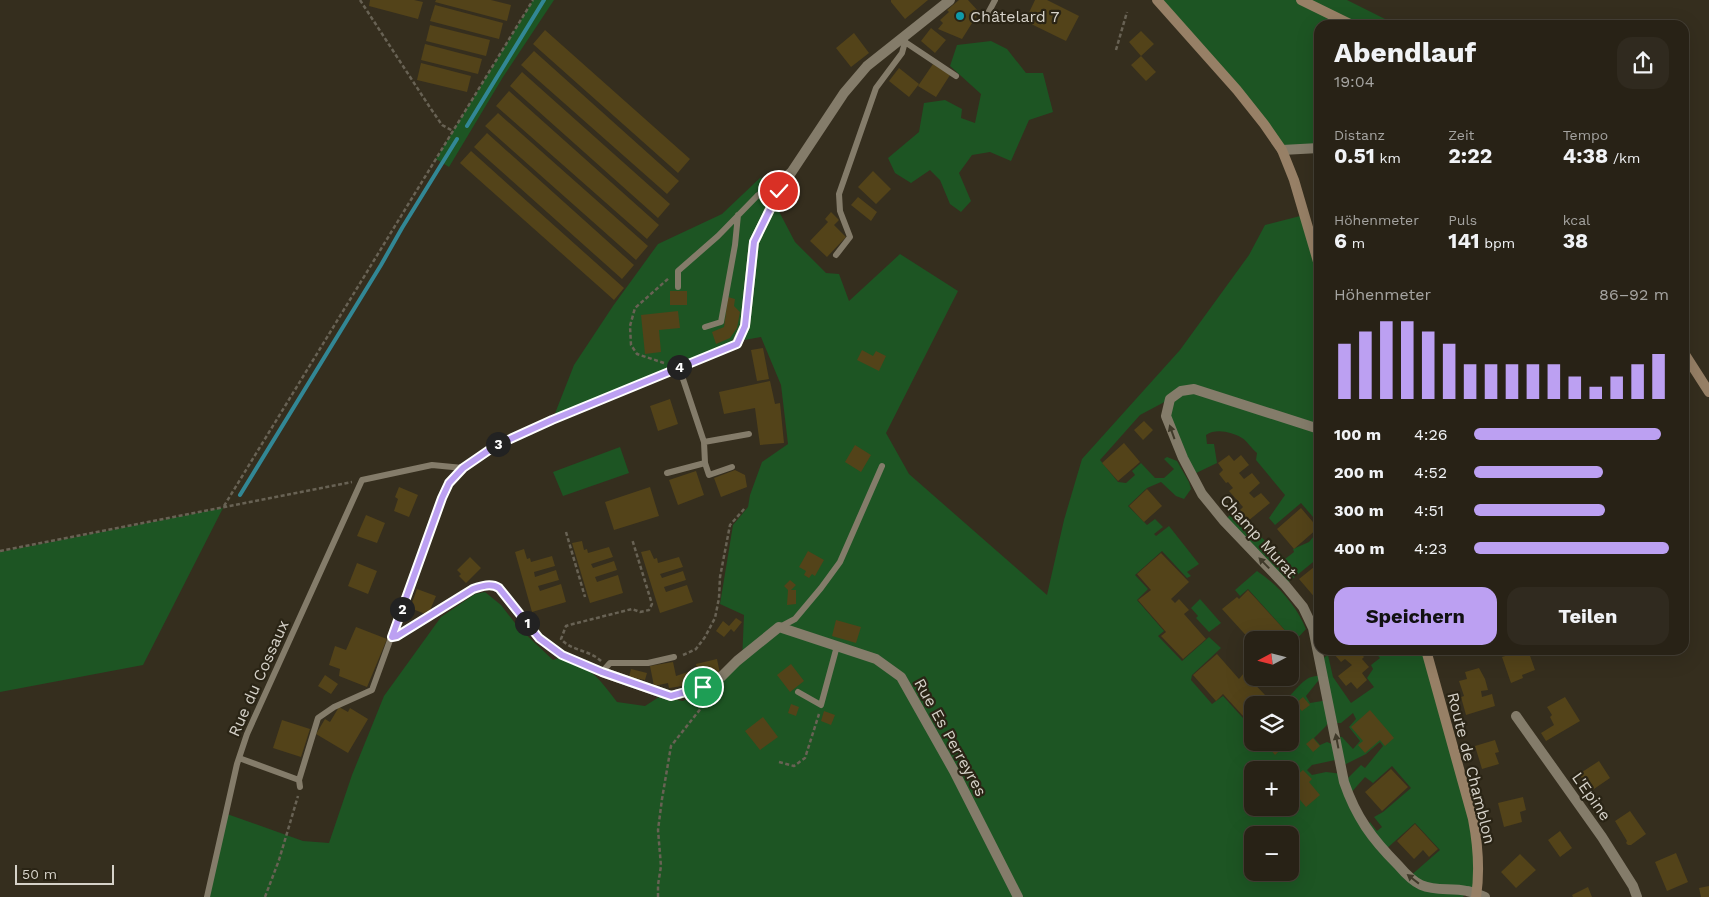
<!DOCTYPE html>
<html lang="de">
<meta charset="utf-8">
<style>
:root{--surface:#282216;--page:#302a1f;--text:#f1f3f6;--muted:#a5a4a1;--line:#443f35;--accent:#bca0f2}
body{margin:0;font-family:"Work Sans",sans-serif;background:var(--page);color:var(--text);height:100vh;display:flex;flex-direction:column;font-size:19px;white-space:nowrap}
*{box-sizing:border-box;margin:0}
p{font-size:16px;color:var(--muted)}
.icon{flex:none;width:28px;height:28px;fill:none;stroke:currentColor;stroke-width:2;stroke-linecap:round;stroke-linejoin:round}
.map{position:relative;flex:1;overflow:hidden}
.side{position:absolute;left:1314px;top:20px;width:375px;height:635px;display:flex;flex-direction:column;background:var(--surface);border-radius:15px;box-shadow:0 5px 20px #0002,0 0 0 1px var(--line)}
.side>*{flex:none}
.needle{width:32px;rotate:263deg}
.tools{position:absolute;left:1244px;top:631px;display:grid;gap:10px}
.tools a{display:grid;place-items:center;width:55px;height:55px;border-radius:10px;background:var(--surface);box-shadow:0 5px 20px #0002,0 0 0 1px var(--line);font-size:25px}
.scale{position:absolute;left:15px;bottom:12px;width:99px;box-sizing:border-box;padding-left:5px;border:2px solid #d6d2c9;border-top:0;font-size:14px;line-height:18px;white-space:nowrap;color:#d6d2c9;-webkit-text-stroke:4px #2a2415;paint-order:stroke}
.pin{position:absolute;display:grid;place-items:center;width:42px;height:42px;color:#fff;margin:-21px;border:2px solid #fff;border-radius:50%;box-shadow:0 1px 5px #0007}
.km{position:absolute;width:25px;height:25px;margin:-12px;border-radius:50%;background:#222;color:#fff;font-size:14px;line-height:25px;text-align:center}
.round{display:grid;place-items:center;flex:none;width:52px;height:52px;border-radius:15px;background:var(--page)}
.summary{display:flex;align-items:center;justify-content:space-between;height:85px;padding:0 20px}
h1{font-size:28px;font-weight:700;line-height:38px}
.figures{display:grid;grid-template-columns:repeat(3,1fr);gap:8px;height:85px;padding:5px 20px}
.figures div{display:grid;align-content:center}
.figures b{font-size:21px;font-weight:700}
.figures small{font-size:14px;font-weight:400}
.figures p{font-size:14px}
.chart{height:140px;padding:10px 20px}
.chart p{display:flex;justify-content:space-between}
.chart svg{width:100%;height:90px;margin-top:5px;stroke:var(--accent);stroke-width:6}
.cta{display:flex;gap:10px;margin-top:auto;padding:10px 20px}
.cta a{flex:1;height:58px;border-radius:15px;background:var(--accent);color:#111;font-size:20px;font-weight:700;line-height:58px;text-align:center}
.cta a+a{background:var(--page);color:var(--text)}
ul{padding:0 20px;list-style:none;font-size:16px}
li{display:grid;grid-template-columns:80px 60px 1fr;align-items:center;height:38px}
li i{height:12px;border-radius:6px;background:var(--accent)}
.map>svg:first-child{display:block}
.green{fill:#1d5523;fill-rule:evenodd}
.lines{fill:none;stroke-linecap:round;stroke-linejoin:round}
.stream{stroke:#328795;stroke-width:4}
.building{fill:#534319}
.path{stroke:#686254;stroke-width:2.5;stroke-dasharray:4 2.5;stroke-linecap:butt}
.lane{stroke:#847c6a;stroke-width:6}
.street{stroke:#847c6a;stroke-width:10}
.secondary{stroke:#978066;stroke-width:10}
.oneway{fill:#403a2a}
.route-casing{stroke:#fff;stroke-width:10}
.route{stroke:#bca0f2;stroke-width:6}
.culture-dot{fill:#0f9aa8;stroke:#2a2415;stroke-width:2}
.labels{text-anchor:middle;stroke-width:4.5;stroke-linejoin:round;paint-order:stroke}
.poi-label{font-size:16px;fill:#d6d2c9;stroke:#2a2415;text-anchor:start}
.street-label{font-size:16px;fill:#d6d2c9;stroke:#2a2415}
</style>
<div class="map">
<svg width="1709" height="897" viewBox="0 0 1709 897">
<rect width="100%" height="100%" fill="#352e1e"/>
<path class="green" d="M533,0H554L503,77L449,167L436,159Z
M1157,0H1347L1397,25H1319V148L1282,150Z
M991,41L1007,49L1026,73H1043L1053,112L1029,120L1011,161L990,152L972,155L959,173L971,201L961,212L950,204L940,180L930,170L911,183L895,173L888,158L919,132L924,103L945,100L962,109L961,118L975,123L981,94L950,66L957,45Z
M761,177L795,242L826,273L839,274L849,301L900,254L958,291L886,433L909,474L1047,595L1064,520L1082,459L1180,350L1249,255L1265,225L1304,215L1319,265V524L1301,503L1275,525L1269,518L1285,495L1256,460L1257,453C1252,449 1247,441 1242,438C1232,432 1216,428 1206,435L1207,444H1214L1217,463L1192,475L1172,434L1170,399L1140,415L1100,460L1118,482L1126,483L1135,475L1132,471L1141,463L1155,478H1164L1174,469L1164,459L1167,457L1177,461L1189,482L1191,489L1184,499L1176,496L1161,482L1147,488L1128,506L1147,525L1155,519L1163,527L1154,534L1156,536L1169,526L1199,564L1187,572L1191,576L1187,578L1162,551L1135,575L1148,589L1137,600L1164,631L1158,636L1182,661L1209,637L1221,648L1192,675L1191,680L1212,704L1223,696L1243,718L1252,711V742H1290V705H1261L1266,699C1285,711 1293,688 1307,679C1311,676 1318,676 1323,675L1320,660L1328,655L1333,677L1351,703L1374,687L1367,678L1373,669L1371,665L1380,658L1373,650H1426L1473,819L1477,894L1466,890L1463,897H208L227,814L303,841L329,843L352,775L384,696L441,617L475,594L485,592L501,605L518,627L553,660L561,657C593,669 597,676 617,702L645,706L659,697L683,701L712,686L742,662L744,615L720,604L733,525L748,507L750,495L762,462L788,444L781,385L761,337L733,342L554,416L574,365L613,306L658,244L722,214ZM1322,676L1328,700L1310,703L1306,696ZM1353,713L1356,719L1349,727L1360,741L1353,749L1342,737L1336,736L1332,744L1327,742L1320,745L1314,738L1326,726L1331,716L1333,723H1341ZM1380,742L1383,746L1365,768L1361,765L1345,781L1343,774L1326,772L1312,775L1307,770L1312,765L1340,759L1342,766L1366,754ZM1392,766L1411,788L1383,812L1374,817L1382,827L1377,831L1370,822L1365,828L1349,795L1365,777L1373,783ZM1252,770H1290V808H1252ZM1415,823L1440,850L1409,877L1384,851ZM1252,835H1290V872H1252Z
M620,447L629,473L563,496L553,472Z
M223,508L143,665L0,692V552Z
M1232,513L1279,552L1285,559L1294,552L1293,549L1309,542L1319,530V559L1318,558L1285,585L1224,521Z
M1257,571C1278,585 1296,605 1306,629L1294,642L1288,639L1290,636L1248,589L1240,596L1235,590Z
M1200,599L1221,623L1209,632L1196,618L1198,616L1191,608Z"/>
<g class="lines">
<path class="stream" d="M467,126L544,0
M240,495L381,265L402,228L457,139"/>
</g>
<path class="building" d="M370,0H414L423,2L418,19L369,6Z
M436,0H491L511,5L507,21L435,2Z
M891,0H928L905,19L891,2Z
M959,0H968L979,12L962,39L938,29L943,23L940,20L949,12L947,10Z
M1035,0H1047L1079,16L1066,41L1025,21Z
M435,5L503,23L499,39L430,21Z
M430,25L490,40L486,56L426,41Z
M931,28L946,40L935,53L921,41Z
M545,30L690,159L678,173L533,44Z
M1141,31L1154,44L1141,56L1129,42Z
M854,33L869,53L851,67L836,48Z
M425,44L482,59L478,74L421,60Z
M534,51L679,181L667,194L521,65Z
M1141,56L1156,72L1146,81L1131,65Z
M421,63L471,76L467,92L417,80Z
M933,64L950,75L936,97L918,86Z
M899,68L919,84L909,97L889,81Z
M522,72L670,204L658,218L510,86Z
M509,91L659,225L647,239L496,106Z
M498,113L648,246L636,260L485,126Z
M487,133L634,265L622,279L474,147Z
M471,151L624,288L614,300L460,163Z
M873,171L891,189L876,204L858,187Z
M858,197L877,212L871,221L851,205Z
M831,212L839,220L834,225L846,237L827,257L810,241L828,222L825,219Z
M670,291H687V305H670Z
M728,297L735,299L734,306L740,312L737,328L730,338L716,344L712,332L724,327Z
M678,311L680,328L659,330L661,352L645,354L641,315Z
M763,348L769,379L757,381L751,350Z
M862,350L873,356L876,351L886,356L879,371L857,360Z
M770,381L775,404L780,403L784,443L760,445L755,408L724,414L719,392Z
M670,399L678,424L658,431L650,406Z
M1144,421L1153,430L1143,440L1134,430Z
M1124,443L1140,462L1118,481L1102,463Z
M855,445L871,455L861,472L845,462Z
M1229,455L1234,461L1241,455L1249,465L1239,473L1244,479L1252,473L1260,483L1249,493L1254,498L1261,493L1270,503L1248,521L1240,510L1243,507L1229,491L1233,488L1228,482L1226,483L1219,474L1223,470L1218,463Z
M735,470L745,475L747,487L721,497L714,478Z
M696,471L704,495L678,505L669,480Z
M399,487L418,495L409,517L394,511L398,499L395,497Z
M650,487L659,516L614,530L605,502Z
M1147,489L1162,506L1144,522L1129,506Z
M1301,508L1318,528L1294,549L1277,529Z
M366,515L385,523L377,543L357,536Z
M582,541L584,550L587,549L588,553L609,547L613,557L591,564L593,568L614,561L617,570L595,577L597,582L618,575L623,593L590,603L572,543Z
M524,549L527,559L530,558L531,562L552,556L555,566L534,572L535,577L556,570L559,580L538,586L540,591L561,584L566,602L532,612L515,552Z
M650,550L654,559L657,558L658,563L679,557L683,567L660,574L662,578L683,571L686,580L664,587L666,592L687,585L693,602L660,613L641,552Z
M808,551L824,560L815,576L812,574L809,578L804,575L806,571L799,567Z
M1161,553L1189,582L1171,599L1175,603L1179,599L1189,610L1184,614L1206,639L1183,659L1161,636L1166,632L1138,600L1151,590L1137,574Z
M470,557L481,568L466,583L459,576L461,574L457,570Z
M357,563L377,571L368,594L348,586Z
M1319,563V599L1317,600L1299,579Z
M790,580L796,585L791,590H796V604L787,605L788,590L784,586Z
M417,589L436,596L428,615L410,608Z
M1248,590L1291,637L1287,640H1252V642L1222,609L1237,597L1239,599Z
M736,618L742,622L734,632L731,629L724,637L716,631L723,621L729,626Z
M836,620L861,627L856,643L832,636Z
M356,627L387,639L367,687L339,676L340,669L329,665L335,646L346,650Z
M1337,650H1358L1364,657L1362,659L1369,667L1362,673L1367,680L1357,689L1351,682L1346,686L1338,676L1352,665L1345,659L1341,662L1333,653Z
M1524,650H1528L1535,670L1522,675L1523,678L1511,683L1502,657Z
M1217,654L1239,679L1244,673L1266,696L1257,705H1252V709L1244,717L1223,694L1216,701L1193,675Z
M717,659L720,674L689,685L669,688L668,683L654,686L650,666L673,662L676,676L697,669L696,664Z
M791,664L804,681L790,692L777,675Z
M1479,668L1485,679L1488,690L1481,691L1482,697L1492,694L1495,706L1466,715L1461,697L1464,696L1459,681L1467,679L1465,672Z
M631,669L647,673L645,680L629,677Z
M325,675L338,684L331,694L318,686Z
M1303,697L1310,705L1302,711L1295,704Z
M1565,697L1580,721L1546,741L1541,733L1554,725L1550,717L1552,715L1547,707Z
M791,704L799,707L796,716L788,713Z
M339,707L348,712L350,708L368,719L348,753L316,734L325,719L330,722Z
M1370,710L1394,738L1385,746L1380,740L1365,753L1358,745L1363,741L1351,727Z
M824,711L835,715L831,725L821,721Z
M763,717L778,737L760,750L745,731Z
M282,720L310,729L301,757L273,748Z
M1290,725L1298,734L1290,741Z
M1313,738L1320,746L1313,752L1306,744Z
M1495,740L1499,752L1495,753L1499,764L1482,769L1475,746Z
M1264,742H1289L1275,755Z
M1599,761L1610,778L1591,791L1579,774Z
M1391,769L1408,787L1382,811L1365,792Z
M1303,770L1312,779L1309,782L1320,795L1306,807L1290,788V781Z
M1523,797L1526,810L1520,812L1522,822L1504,827L1498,803Z
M1630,811L1646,834L1631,845H1628L1626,843L1627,841L1615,821Z
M1415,824L1438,849L1429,857L1423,850L1414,859L1397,841Z
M1560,831L1572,848L1560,857L1548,840Z
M1676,853L1688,882L1667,891L1655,862Z
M1520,854L1536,870L1516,888L1501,872Z
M1709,886V897H1701L1699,888Z
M1588,887L1592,897H1573L1572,895Z"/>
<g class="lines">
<path class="path" d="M360,0L429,106L442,125L453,131
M1116,50L1127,12
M664,363L637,354L631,345L630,326L635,308L669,278
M224,506L533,0
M566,532L585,597
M0,551L352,482
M683,655L696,649L705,637L715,618L719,598L720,577L730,525L745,508
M601,661C590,650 571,651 561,639L566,626L573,624L632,609L640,612L649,610L652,604L632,539
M779,762L794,766L805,758L819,714
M265,897L279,860L298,796
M658,897V885L661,866L658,830L662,799L671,746L702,707V698"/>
<path class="lane" d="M986,17L995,0
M905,40V42L956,76
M836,255L850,237L840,211L839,194L876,88L902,53L905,42
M678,287V271L718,236L757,196L790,171
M705,327L721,322L735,245L738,215
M704,442L749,434
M705,463L709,475L732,467
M667,473L705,463L704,442L679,367
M780,627L795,619L821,588L840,562L882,466
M392,637L397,636L473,589L490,585L495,586L499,588L543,642L562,655L602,672L610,663H648L674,657
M798,692L821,705L837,646
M239,758L299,780L300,787
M299,780L318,718L334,707L372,690L442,497L449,483L463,468L495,446L552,420L737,343
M207,897L237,764L247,734L362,480L432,465L463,468"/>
<path class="street" d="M1282,150L1319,148
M737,343L745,326L754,242L779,191L844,93L867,66L950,0
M1319,429L1194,389L1181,391L1170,399L1166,416L1183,458L1202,494L1224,521L1285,585L1303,607L1313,628L1344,782C1356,817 1372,839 1398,865C1404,872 1412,881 1421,885C1437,892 1451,887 1467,891C1473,892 1479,895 1485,897
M602,672L671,696L687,692L703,687L721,677L737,661L779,627L876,659L901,677L954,771L1018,897
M1516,716L1602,837L1633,886L1637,897"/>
<path class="secondary" d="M1157,0L1237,90L1264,124L1282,150L1294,180L1319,265
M1301,0L1352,25
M1684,353L1709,392
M1426,650L1473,819C1478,845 1480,871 1476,897"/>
</g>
<defs><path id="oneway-solid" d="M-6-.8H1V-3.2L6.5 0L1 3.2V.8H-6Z" transform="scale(1.25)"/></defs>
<g class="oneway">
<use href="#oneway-solid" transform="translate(1172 432) rotate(-110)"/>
<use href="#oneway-solid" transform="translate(1264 563) rotate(-134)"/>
<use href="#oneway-solid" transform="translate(1337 741) rotate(-101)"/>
<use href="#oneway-solid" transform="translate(1413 879) rotate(-142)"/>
</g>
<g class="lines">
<defs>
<path id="route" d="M703,687L671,696L602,672L562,655L539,638L499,588C491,583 482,586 473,589L397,636L392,637L442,498L449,483L463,468L495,446L552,420L737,344L745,326L754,242L779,191"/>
</defs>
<use href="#route" class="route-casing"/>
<use href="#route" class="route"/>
</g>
<circle class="culture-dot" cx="960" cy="16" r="5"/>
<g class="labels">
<g class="poi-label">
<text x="970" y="22">Châtelard 7</text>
</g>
<g class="street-label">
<text transform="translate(1259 536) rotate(48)" y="6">Champ Murat</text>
<text transform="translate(258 678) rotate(-66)" y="6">Rue du Cossaux</text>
<text transform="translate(951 737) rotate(61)" y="6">Rue Es Perreyres</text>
<text transform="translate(1472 768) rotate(76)" y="6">Route de Chamblon</text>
<text transform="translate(1592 796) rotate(55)" y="6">L'Epine</text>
</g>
</g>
</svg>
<div class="tools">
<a><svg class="needle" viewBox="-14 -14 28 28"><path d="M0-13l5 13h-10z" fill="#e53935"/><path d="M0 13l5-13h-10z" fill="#a5a4a1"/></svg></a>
<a><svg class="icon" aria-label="layers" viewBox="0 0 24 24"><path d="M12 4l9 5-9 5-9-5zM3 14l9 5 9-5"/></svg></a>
<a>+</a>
<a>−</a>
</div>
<div class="scale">50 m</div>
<div class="pin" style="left:703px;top:687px;background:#1e9e55"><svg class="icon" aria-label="arrive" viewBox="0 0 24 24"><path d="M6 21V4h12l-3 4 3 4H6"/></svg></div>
<div class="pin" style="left:779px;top:191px;background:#d93025"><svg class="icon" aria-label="check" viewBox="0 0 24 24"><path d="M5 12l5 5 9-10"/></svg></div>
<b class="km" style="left:527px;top:623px">1</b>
<b class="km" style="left:402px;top:609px">2</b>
<b class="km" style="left:498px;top:444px">3</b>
<b class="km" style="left:679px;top:367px">4</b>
<section class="side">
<div class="summary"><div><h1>Abendlauf</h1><p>19:04</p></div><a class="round"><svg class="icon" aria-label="share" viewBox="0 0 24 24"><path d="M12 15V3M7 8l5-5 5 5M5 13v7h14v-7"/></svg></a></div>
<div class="figures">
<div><p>Distanz</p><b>0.51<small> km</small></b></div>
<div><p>Zeit</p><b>2:22</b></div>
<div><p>Tempo</p><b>4:38<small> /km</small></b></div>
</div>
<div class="figures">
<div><p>Höhenmeter</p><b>6<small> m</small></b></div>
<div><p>Puls</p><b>141<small> bpm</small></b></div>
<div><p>kcal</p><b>38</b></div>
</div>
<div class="chart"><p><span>Höhenmeter</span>86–92 m</p>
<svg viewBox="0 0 160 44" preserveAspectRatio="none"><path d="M5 44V17M15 44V11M25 44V6M35 44V6M45 44V11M55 44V17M65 44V27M75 44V27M85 44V27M95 44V27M105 44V27M115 44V33M125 44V38M135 44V33M145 44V27M155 44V22"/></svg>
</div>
<ul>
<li><b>100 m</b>4:26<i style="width:96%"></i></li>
<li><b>200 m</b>4:52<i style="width:66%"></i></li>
<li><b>300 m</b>4:51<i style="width:67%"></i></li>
<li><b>400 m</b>4:23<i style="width:100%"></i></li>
</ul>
<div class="cta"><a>Speichern</a><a>Teilen</a></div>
</section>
</div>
